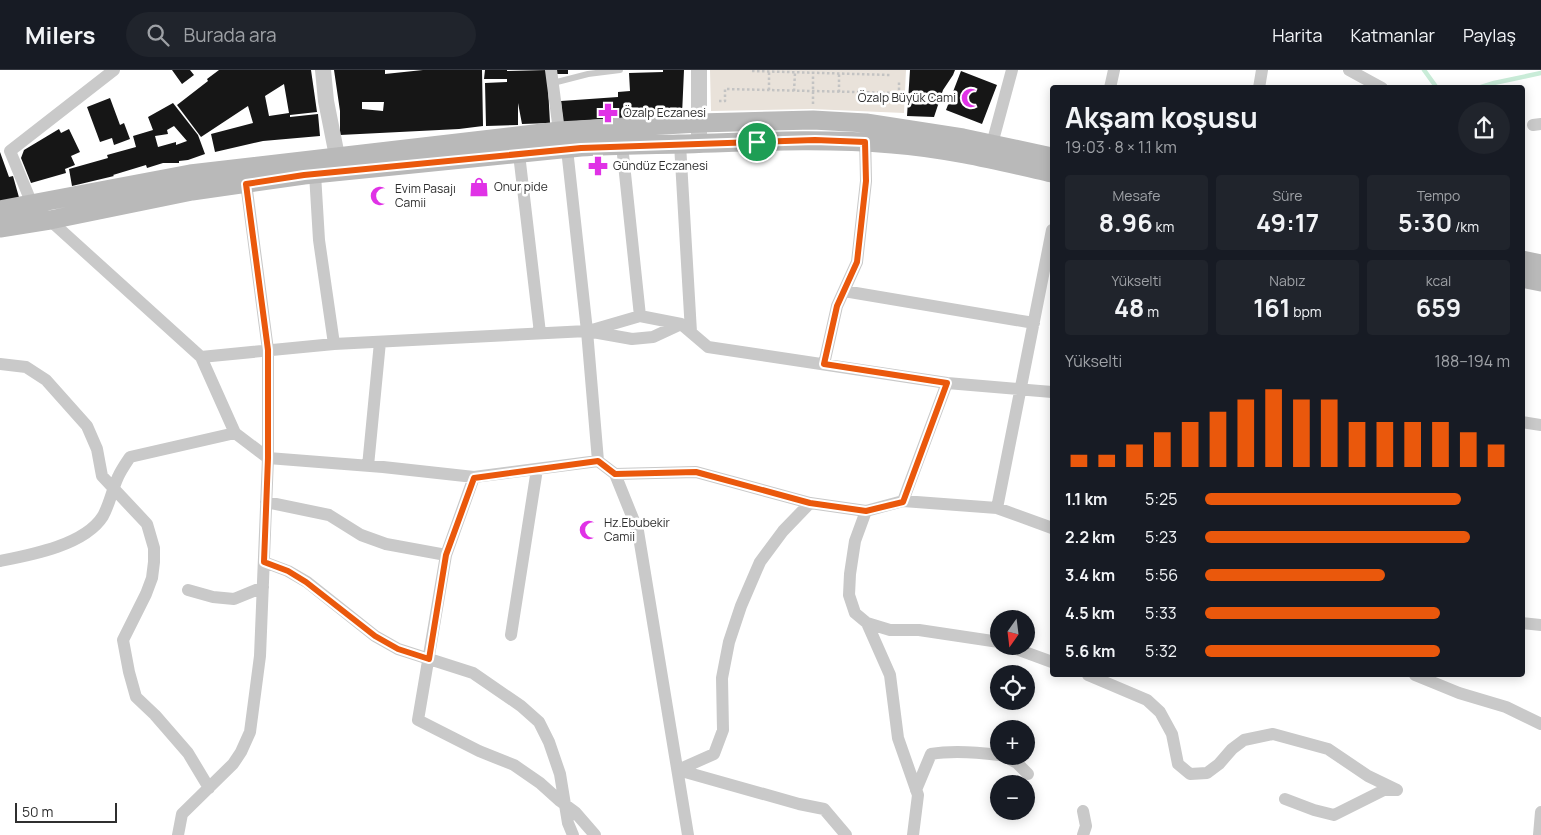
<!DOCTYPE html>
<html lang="tr">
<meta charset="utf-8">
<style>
:root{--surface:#171b24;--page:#20242c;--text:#f1f3f6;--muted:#9ea1a6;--line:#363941;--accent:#ea580c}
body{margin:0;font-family:Manrope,sans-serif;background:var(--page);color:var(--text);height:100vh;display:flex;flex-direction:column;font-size:19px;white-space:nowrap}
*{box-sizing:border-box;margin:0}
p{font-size:16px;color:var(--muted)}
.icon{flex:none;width:28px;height:28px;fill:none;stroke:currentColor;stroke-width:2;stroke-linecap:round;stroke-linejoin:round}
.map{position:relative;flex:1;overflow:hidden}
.panel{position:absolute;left:1050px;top:15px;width:475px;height:592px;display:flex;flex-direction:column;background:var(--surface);border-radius:5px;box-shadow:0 2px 12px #0003}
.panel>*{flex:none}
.needle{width:32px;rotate:194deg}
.buttons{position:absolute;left:990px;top:540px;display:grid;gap:10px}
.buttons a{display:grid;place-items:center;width:45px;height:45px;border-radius:50%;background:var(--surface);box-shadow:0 2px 12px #0003;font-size:25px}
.scale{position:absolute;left:15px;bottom:12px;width:102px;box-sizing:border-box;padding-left:5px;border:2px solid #2f2f2f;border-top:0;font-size:14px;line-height:18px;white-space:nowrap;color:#2f2f2f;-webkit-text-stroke:4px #fff;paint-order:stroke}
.pin{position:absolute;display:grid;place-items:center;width:42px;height:42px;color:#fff;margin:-21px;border:2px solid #fff;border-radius:50%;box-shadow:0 1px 5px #0007}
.round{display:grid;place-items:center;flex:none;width:52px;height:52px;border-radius:26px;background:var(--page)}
.summary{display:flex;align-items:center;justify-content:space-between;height:85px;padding:0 15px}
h1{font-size:28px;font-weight:700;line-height:38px}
.metrics{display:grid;grid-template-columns:repeat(3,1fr);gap:8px;height:85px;padding:5px 15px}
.metrics div{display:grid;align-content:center;border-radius:5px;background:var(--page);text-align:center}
.metrics b{font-size:25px;font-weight:700}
.metrics small{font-size:14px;font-weight:400}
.metrics p{font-size:14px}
.chart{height:140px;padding:10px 15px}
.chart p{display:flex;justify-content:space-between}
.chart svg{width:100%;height:90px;margin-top:5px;stroke:var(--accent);stroke-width:6}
ul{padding:0 15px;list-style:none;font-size:16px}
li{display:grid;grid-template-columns:80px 60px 1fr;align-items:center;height:38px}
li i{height:12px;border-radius:6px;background:var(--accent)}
header{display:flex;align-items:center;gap:30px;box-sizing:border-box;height:70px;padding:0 25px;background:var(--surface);border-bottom:1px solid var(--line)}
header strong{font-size:24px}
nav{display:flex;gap:28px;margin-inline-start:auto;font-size:18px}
.search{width:350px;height:45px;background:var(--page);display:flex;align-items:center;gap:12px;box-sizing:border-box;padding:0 18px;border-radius:28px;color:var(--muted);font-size:19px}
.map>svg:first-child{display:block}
.green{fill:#e9e2da}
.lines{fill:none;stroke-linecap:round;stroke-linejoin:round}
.stream{stroke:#c9ecd8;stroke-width:4.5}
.building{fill:#161616;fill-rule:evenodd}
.path{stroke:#c3c3c3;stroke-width:2.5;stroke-dasharray:2.5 2.5;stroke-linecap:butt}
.service{stroke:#c9c9c9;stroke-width:6}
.minor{stroke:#c9c9c9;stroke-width:12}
.tertiary{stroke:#c9c9c9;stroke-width:16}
.secondary{stroke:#b9b9b9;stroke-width:19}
.route-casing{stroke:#fff;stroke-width:10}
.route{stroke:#ea580c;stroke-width:6}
.labels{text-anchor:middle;stroke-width:5;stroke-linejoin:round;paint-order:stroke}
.poi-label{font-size:12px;fill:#2f2f2f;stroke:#fff;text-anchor:start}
</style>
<header>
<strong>Milers</strong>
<div class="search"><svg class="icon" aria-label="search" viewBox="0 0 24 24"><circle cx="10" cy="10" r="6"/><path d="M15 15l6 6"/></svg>Burada ara</div>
<nav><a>Harita</a><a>Katmanlar</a><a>Paylaş</a></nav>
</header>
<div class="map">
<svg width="1541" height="765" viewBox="0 0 1541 765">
<rect width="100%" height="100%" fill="#fff"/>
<path class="green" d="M710,0H906L904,43L811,39L711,41Z"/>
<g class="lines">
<path class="stream" d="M1424,0L1437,18
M1478,18L1494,13L1541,3"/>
</g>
<path class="building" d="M172,0H190L194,5L182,14Z
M219,0H311L317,42L290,45V47L318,44L320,66L263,71L215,82L211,64L253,53L248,36L201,67L177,35L208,11L207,9ZM284,14L289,43L269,46L265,26Z
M334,0H385V4L423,0H482L483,56L459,59L340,65V41ZM362,32H384L383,41L362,39Z
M485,0H507V1L547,0L550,53L522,54L518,33V55L486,56L485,13L507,12V9H484Z
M554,0H568V4H554Z
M663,0H684L682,45H659L563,52L561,31L618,27V22L630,21L629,3L663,2Z
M910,0H955L953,5L943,20L934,47L907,46Z
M961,1L997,15L982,54L946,40Z
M110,28L120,55L124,53L130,69L114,75L112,68L100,72L87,37Z
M173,33L198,65L205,84L188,90L179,91V93H163L147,98L146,95L113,105L114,106L72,116L69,99L108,88L107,85L136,77L133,66L153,60L148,47ZM174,56L187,71L176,75V72L158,77L155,66L168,64L167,60Z
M59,59L61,63L69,59L80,82L71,86L75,95L65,99L66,103L31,113L21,88L24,80Z
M0,82L9,107L13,106L20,131L0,136Z"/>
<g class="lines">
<path class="path" d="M752,1L891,5
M769,20V2
M794,21L795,3
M839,22V4
M719,31H725V19L899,23V12
M813,34V0"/>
<path class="service" d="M553,13L588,4L620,0"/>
<path class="minor" d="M114,0L10,81L32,134L201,287L235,363L268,388L383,397L474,407L598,391L615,404L696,402L810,433L866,441L903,431L997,438L1052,458
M551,0L559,61
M1349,0L1382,18
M1110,18L1114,0
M1259,18L1262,0
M1533,55L1541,54
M680,74L691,262
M992,74L1012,0
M622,75L640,246
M567,79L587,261L598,391
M519,84L540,263
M315,104L319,170L334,274
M844,221L1034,253
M592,260L640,246L681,254L708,277L947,313L1052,322
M201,287L334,274L587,261L632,269L653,267L681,254
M0,294L26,297L46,310L87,356L97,379L102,406L147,454L154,478V492L152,508L146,524L123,570L129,602L136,627L155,645L188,683L209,718
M824,294L837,236L857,192L866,111L865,65
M1522,352L1541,355
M368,396L380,272
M615,404L638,461L688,765
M474,407L446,485L418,650L479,681L514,695L540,713L560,731L575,742L595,765
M903,431L947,313
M266,432L329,445L361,465L386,474L446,485
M810,433L783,461L760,492L741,536L729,572L722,608L723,660L714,684L678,700L799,734L824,739L846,765
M997,438L1052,160
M866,441L855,471L850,504L849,525L855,543L867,553L890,605L898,668L918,725L913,765
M0,491C31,485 85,475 103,446C110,433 112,420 118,407C121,400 126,393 130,387L235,363
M264,492L288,501L307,512L375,566L398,579L473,603L521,636L539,652L549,672L560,704L568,753L573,765
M188,520L213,527L234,529L263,517
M867,553L890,560H919L999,572
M1522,553L1541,555
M511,565L537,399
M1008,576L1052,592
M1088,605L1147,630L1160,642L1172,664L1178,694L1190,704L1207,703L1219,694L1232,679L1244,670L1273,664L1328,679L1368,706L1397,720
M1415,605L1459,623L1506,637L1541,654
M1004,686L1017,693L1028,704
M916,720L931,684C953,680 976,682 999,685
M1285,729L1314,740L1334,745L1384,720H1396
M1083,741L1086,756L1083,765
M178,765L182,744L233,694L241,682L250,662L260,586L268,388V280L246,113
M1539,765L1541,742"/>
<path class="tertiary" d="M323,0L326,31L337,86V99
M699,73V0"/>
<path class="secondary" d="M0,140L190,104L559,61L699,53L813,50L866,53L963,68L1052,87
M0,158L50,150L192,121L304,105L581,77C614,75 646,75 679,74C750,72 821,68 892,74C946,78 999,91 1052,103
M1522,190L1541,194
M1522,208L1541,212"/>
</g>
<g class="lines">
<defs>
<path id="route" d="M815,70L865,72L866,111L857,192L837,236L824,294L947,313L903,432L866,441L810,433L696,402L615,404L598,391L474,408L446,485L429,589L398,579L375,566L306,512L288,501L264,492L268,388V280L246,114L304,105L581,78Z"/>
</defs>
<use href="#route" class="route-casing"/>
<use href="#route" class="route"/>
</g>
<defs>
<symbol id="mosque-bare" viewBox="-9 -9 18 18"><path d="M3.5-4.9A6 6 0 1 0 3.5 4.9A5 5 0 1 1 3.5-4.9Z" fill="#e032e6" stroke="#fff" stroke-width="2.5" paint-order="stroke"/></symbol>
<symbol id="pharmacy-bare" viewBox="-9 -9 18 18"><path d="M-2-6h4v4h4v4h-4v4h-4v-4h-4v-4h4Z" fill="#e032e6" stroke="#fff" stroke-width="2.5" paint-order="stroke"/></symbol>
<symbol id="shop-bare" viewBox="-9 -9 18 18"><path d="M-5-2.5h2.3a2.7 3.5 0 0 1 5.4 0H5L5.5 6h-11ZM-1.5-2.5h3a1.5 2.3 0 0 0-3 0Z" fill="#e032e6" stroke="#fff" stroke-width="2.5" paint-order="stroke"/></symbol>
</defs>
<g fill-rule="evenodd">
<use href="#mosque-bare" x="957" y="14" width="28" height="28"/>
<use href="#pharmacy-bare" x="594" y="29" width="28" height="28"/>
<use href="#pharmacy-bare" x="584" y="82" width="28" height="28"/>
<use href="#shop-bare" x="465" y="103" width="28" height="28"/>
<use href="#mosque-bare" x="366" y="112" width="28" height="28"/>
<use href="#mosque-bare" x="575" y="446" width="28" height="28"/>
</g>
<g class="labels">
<g class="poi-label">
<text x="956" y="32" text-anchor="end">Özalp Büyük Cami</text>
<text x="623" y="47">Özalp Eczanesi</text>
<text x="613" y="100">Gündüz Eczanesi</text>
<text x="494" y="121">Onur pide</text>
<text x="395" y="123">Evim Pasajı<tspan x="395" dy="14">Camii</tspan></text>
<text x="604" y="457">Hz.Ebubekir<tspan x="604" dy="14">Camii</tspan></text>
</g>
</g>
</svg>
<div class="buttons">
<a><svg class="needle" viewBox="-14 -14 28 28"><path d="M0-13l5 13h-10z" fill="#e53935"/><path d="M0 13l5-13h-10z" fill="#9ea1a6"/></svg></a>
<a><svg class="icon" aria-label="locate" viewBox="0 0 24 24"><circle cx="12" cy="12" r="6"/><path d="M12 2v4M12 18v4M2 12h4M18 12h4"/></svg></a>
<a>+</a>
<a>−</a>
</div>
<div class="scale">50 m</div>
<div class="pin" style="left:757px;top:72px;background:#1e9e55"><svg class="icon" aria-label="arrive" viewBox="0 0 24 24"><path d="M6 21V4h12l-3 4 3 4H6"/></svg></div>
<section class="panel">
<div class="summary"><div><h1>Akşam koşusu</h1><p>19:03 · 8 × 1.1 km</p></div><a class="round"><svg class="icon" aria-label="share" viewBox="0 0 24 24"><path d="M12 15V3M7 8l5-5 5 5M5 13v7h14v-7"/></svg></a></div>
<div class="metrics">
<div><p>Mesafe</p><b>8.96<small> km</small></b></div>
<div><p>Süre</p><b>49:17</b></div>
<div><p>Tempo</p><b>5:30<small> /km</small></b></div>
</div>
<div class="metrics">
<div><p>Yükselti</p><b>48<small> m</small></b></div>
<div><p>Nabız</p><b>161<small> bpm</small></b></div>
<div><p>kcal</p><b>659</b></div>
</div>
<div class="chart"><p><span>Yükselti</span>188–194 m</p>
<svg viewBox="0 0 160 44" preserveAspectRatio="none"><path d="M5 44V38M15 44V38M25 44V33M35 44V27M45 44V22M55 44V17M65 44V11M75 44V6M85 44V11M95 44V11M105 44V22M115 44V22M125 44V22M135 44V22M145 44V27M155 44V33"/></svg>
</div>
<ul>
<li><b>1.1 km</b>5:25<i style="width:84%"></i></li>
<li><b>2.2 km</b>5:23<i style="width:87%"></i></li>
<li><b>3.4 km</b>5:56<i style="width:59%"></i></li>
<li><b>4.5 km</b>5:33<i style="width:77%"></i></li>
<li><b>5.6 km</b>5:32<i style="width:77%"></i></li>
</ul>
</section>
</div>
